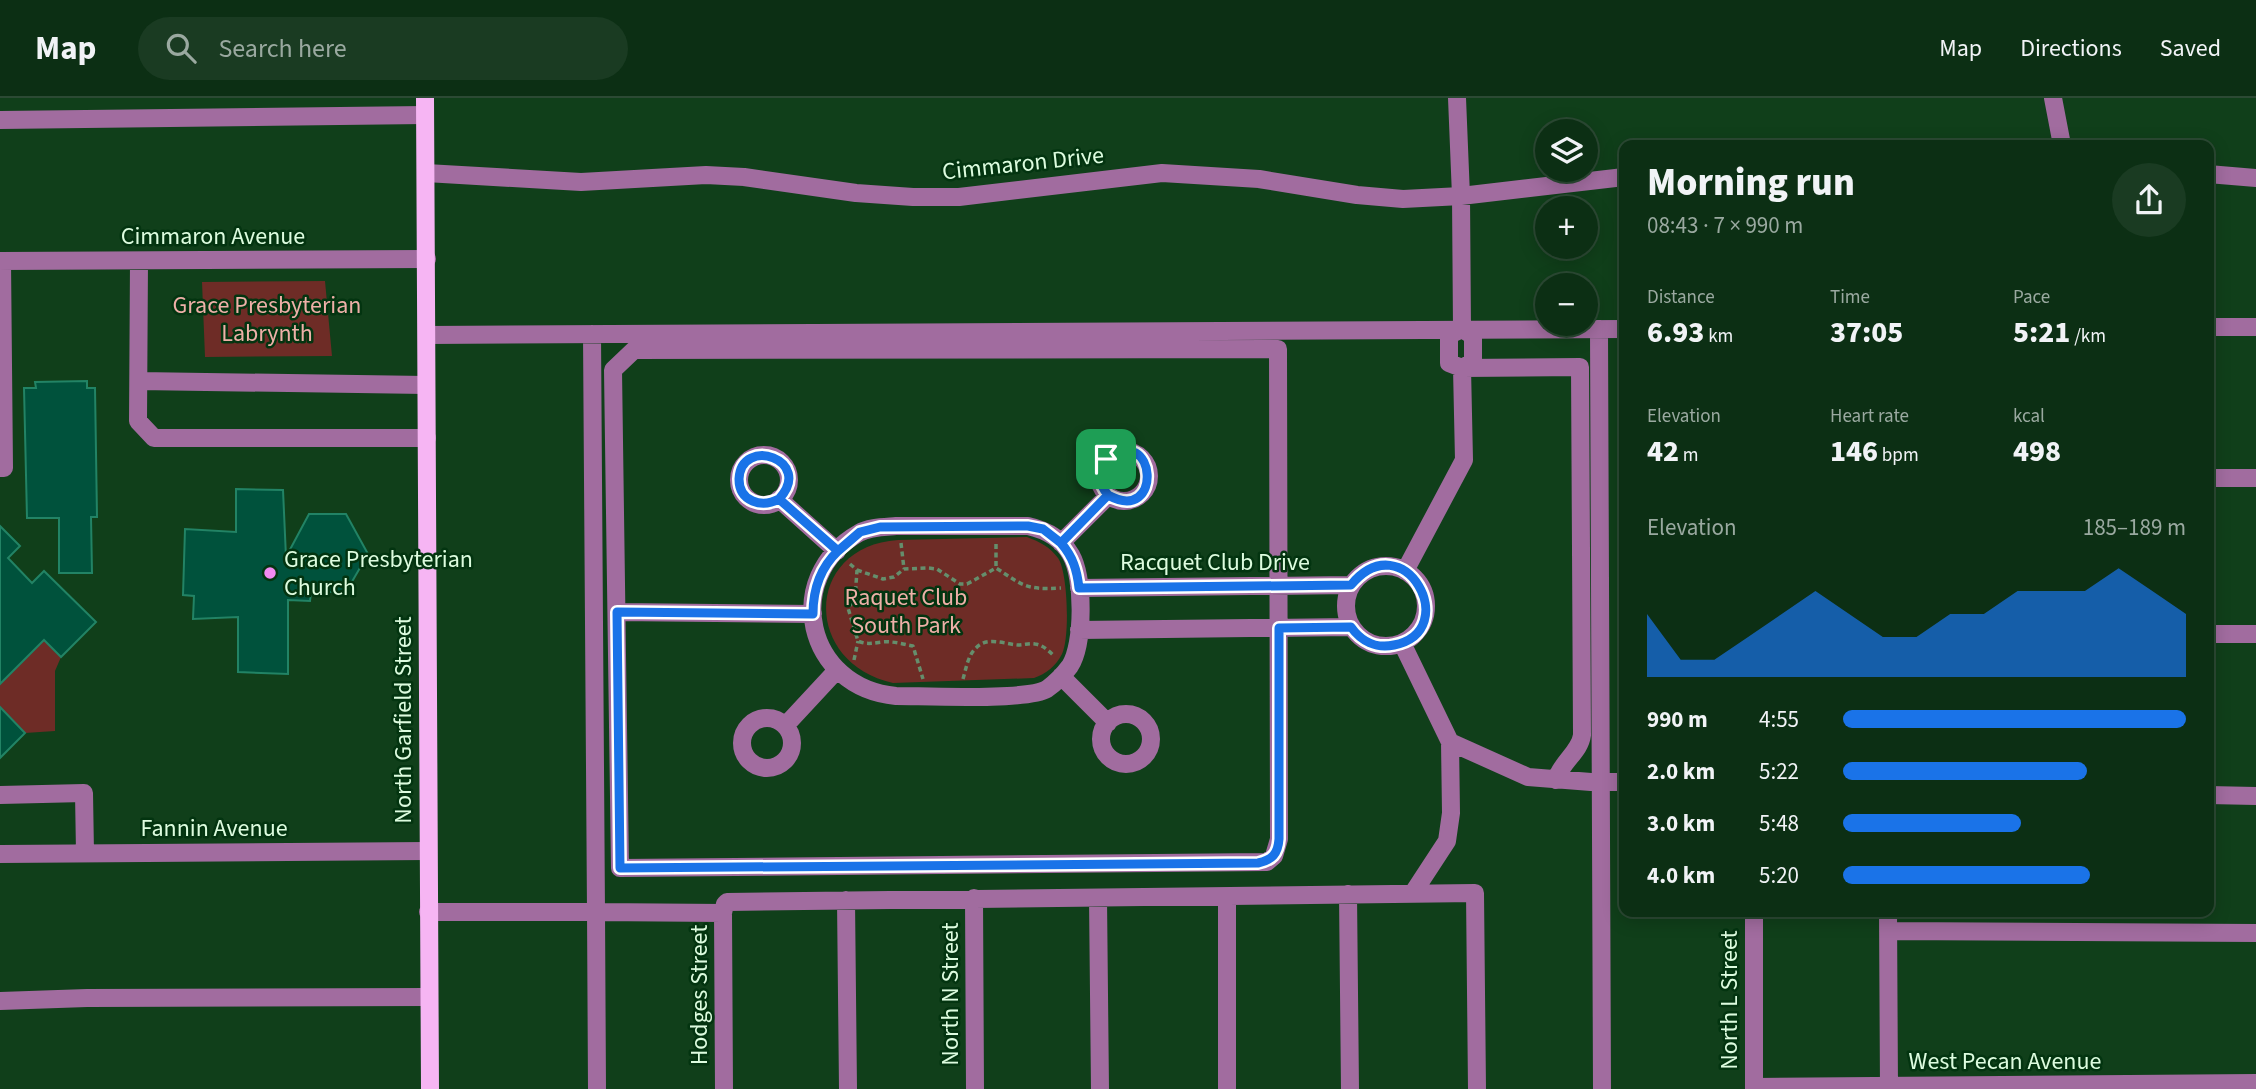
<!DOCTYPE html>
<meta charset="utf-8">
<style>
:root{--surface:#0c2f14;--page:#1a3b22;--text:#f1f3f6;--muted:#9aa9a0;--line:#2c4a34;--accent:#1a73e8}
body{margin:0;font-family:"Source Sans 3",sans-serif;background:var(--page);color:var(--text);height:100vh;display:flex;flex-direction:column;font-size:26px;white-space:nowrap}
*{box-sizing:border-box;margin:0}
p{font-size:23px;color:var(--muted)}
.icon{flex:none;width:38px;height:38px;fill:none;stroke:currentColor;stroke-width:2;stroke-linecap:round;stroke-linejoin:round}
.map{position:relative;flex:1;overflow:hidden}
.side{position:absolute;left:1619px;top:42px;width:595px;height:777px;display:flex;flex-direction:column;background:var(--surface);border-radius:14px;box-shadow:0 4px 18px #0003,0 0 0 2px var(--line)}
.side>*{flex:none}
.controls{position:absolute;left:1535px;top:21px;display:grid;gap:14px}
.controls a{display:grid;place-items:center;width:63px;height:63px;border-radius:50%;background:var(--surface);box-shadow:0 4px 18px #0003,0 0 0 2px var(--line);font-size:35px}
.pin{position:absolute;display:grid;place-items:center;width:60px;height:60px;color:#fff;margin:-30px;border-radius:14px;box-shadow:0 4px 10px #0006}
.round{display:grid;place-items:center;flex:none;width:74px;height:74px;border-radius:37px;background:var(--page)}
.head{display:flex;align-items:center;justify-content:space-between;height:119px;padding:0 28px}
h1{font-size:38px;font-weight:800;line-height:52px}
.metrics{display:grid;grid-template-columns:repeat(3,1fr);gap:10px;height:119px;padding:7px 28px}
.metrics div{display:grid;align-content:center}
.metrics b{font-size:30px;font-weight:800}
.metrics small{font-size:19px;font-weight:400}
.metrics p{font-size:19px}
.chart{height:196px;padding:14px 28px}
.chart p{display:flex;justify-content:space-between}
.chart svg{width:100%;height:126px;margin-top:7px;fill:var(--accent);opacity:.7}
ul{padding:0 28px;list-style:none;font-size:23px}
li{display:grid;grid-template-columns:112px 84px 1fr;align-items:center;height:52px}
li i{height:18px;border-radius:9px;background:var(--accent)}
header{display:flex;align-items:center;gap:42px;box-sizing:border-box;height:98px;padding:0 35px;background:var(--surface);border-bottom:2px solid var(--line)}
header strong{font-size:33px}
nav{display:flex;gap:38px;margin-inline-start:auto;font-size:24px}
.search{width:490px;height:63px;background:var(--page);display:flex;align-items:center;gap:18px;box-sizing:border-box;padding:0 24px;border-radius:38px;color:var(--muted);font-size:26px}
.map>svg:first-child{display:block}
.green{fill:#6e2c26}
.building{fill:#00523c;stroke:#228365;stroke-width:2}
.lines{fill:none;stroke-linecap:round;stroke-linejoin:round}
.path{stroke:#658e6c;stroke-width:3.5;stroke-dasharray:5 3.5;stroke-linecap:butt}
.minor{stroke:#a16c9f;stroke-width:18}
.major{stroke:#f6b5f3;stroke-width:18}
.route-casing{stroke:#fff;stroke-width:14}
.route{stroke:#1a73e8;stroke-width:9}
.poi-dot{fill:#f38af1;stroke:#033410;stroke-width:2.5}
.labels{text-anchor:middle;stroke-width:5;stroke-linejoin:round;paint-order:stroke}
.street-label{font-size:24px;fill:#ddfcdf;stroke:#033410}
.park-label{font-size:24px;fill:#eeb0a8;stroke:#033410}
.poi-label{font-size:24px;fill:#ddfcdf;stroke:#033410;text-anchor:start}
</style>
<header>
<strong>Map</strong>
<div class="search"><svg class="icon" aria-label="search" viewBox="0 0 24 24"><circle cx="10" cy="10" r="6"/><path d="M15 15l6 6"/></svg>Search here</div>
<nav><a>Map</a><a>Directions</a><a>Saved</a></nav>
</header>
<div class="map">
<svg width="2256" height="991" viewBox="0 0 2256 991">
<rect width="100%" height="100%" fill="#103f1a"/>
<path class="green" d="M325,183L332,258L205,259L202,184Z
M1027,439C1040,444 1050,449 1058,460C1068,474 1070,540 1062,556C1056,568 1046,576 1034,580L893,585C801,564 805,448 898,442Z
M44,542L61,559L55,573V633L25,635L0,610V586Z"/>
<path class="building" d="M87,283V290H95L97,419H91L92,475H59V420H27L24,290H36L35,284Z
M236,391L283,392L286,459L309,416H346L368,456L346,494H311L310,503L288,502V576L238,574V519L193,521L194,498L183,497L185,431L236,434Z
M0,428L20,448L8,460L32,485L44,473L96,524L61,559L44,542L0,586Z
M0,609L25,635L0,660Z"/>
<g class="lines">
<path class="path" d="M901,445L904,471
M996,446V470
M850,466L857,472L855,501L848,510L858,543C867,547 873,545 882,544C893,543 903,546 913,548L923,581
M857,472L883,481L894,479L904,471L928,470L937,471L960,486H967L996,470C1024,488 1026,492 1061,490
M854,562L858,543
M963,581C966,571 968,557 976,550C987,538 1004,546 1018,547C1024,547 1030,545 1035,546C1043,547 1049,553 1054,558"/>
<path class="minor" d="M1457,0L1461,98L1462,231
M2053,0L2062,47
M0,22L425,17
M426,75L581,84L706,77L744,79L856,95L913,99H959L1162,75L1259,81L1357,97L1403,101L1461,98L1624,79
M2208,76L2256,80
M0,163L427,161
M139,163L138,323L154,340H427
M2208,229H2256
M1462,231L1449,237V265L1462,270L1580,269L1582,637C1580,654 1561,664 1556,682
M1462,231L1473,238V264L1462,270
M1599,231L1602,991
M592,236L596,814L723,815
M427,237L1624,231
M1278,251L1279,741L1274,758L1267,764L620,770L613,272L634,252Z
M139,283L426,287
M1099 378a25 25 0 1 1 50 0a25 25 0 1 1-50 0Z
M739 382a25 25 0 1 1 50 0a25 25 0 1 1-50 0Z
M0,370H4L2,163
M2208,380H2256
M779,401L837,453
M896,428H1028C1046,432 1062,441 1071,457C1084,480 1084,546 1070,568C1064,576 1054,586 1047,591C1027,603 925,598 896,598C806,590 781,479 859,435C869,429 884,429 896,428Z
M1061,445L1108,398
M1346 508a40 40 0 1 1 80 0a40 40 0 1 1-80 0Z
M1405,473L1464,362L1462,270
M1079,490L1351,487
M617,514L813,516
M1079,532L1351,529
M2208,536H2256
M1402,545L1450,644L1451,715L1447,743L1413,795
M1061,578L1108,625
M1101 641a25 25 0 1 1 50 0a25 25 0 1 1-50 0Z
M742 645a25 25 0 1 1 50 0a25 25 0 1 1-50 0Z
M785,628L837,572
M1450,644L1528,679L1591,684H1624
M0,697L84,695L85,755
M2208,697L2256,698
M0,756L428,753
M1348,796L1350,991
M1227,799V991
M974,800L975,991
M1098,800L1100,991
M846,802L848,991
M428,814H596L597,991
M1754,814V991
M1888,814L1889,991
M1888,833L2256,835
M0,903L87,900L429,899
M1754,989L2256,985
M724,991L723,815L725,806L727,804L1475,795L1477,991"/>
<path class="major" d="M425,0L430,991"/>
</g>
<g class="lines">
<defs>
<path id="route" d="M1106,361C1097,375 1098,385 1108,397L1061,445L1043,431L1028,428L880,429L860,434L838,453L779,401C762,410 739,404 739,381C741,337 815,362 779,401L838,453C820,470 813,491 813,516L617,514L620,770L1258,765C1272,762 1278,756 1279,741V530L1351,529C1361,543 1376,551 1394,547C1464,533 1404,423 1351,487L1079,490C1077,472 1073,459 1061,445L1108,397C1164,428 1157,323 1106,361"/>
</defs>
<use href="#route" class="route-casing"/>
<use href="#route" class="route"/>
</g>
<circle class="poi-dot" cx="270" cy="475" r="7"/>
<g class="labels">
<g class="street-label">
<text transform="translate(1023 65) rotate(-6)" y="8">Cimmaron Drive</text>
<text x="213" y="146">Cimmaron Avenue</text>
<text x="1215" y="472">Racquet Club Drive</text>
<text transform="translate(403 622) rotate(-90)" y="8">North Garfield Street</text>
<text x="214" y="738">Fannin Avenue</text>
<text transform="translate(950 896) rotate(-90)" y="8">North N Street</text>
<text transform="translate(699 897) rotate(-90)" y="8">Hodges Street</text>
<text transform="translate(1729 902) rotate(-90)" y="8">North L Street</text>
<text x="2005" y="971">West Pecan Avenue</text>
</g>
<g class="park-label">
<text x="267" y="215">Grace Presbyterian<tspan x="267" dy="28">Labrynth</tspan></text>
<text x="906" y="507">Raquet Club<tspan x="906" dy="28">South Park</tspan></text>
</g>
<g class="poi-label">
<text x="284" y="469">Grace Presbyterian<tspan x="284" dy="28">Church</tspan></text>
</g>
</g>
</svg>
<div class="controls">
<a><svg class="icon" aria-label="layers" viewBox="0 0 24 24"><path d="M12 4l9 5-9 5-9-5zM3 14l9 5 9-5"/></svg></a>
<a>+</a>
<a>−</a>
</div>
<div class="pin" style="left:1106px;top:361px;background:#1e9e55"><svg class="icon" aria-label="arrive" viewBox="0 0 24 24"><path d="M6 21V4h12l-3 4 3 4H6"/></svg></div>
<section class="side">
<div class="head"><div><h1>Morning run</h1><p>08:43 · 7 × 990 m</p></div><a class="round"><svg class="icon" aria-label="share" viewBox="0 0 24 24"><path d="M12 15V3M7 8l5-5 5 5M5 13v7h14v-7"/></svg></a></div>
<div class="metrics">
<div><p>Distance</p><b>6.93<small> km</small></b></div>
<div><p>Time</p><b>37:05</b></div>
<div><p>Pace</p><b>5:21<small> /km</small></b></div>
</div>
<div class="metrics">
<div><p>Elevation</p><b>42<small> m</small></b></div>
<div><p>Heart rate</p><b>146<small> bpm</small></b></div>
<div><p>kcal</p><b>498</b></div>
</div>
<div class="chart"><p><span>Elevation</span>185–189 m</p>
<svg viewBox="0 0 160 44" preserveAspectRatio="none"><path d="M0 44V22L10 38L20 38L30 30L40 22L50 14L60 22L70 30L80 30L90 22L100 22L110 14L120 14L130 14L140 6L150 14L160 22V44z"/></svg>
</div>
<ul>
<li><b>990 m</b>4:55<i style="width:100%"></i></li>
<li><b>2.0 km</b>5:22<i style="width:71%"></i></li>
<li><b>3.0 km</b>5:48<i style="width:52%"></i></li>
<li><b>4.0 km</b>5:20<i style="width:72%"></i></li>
</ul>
</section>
</div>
